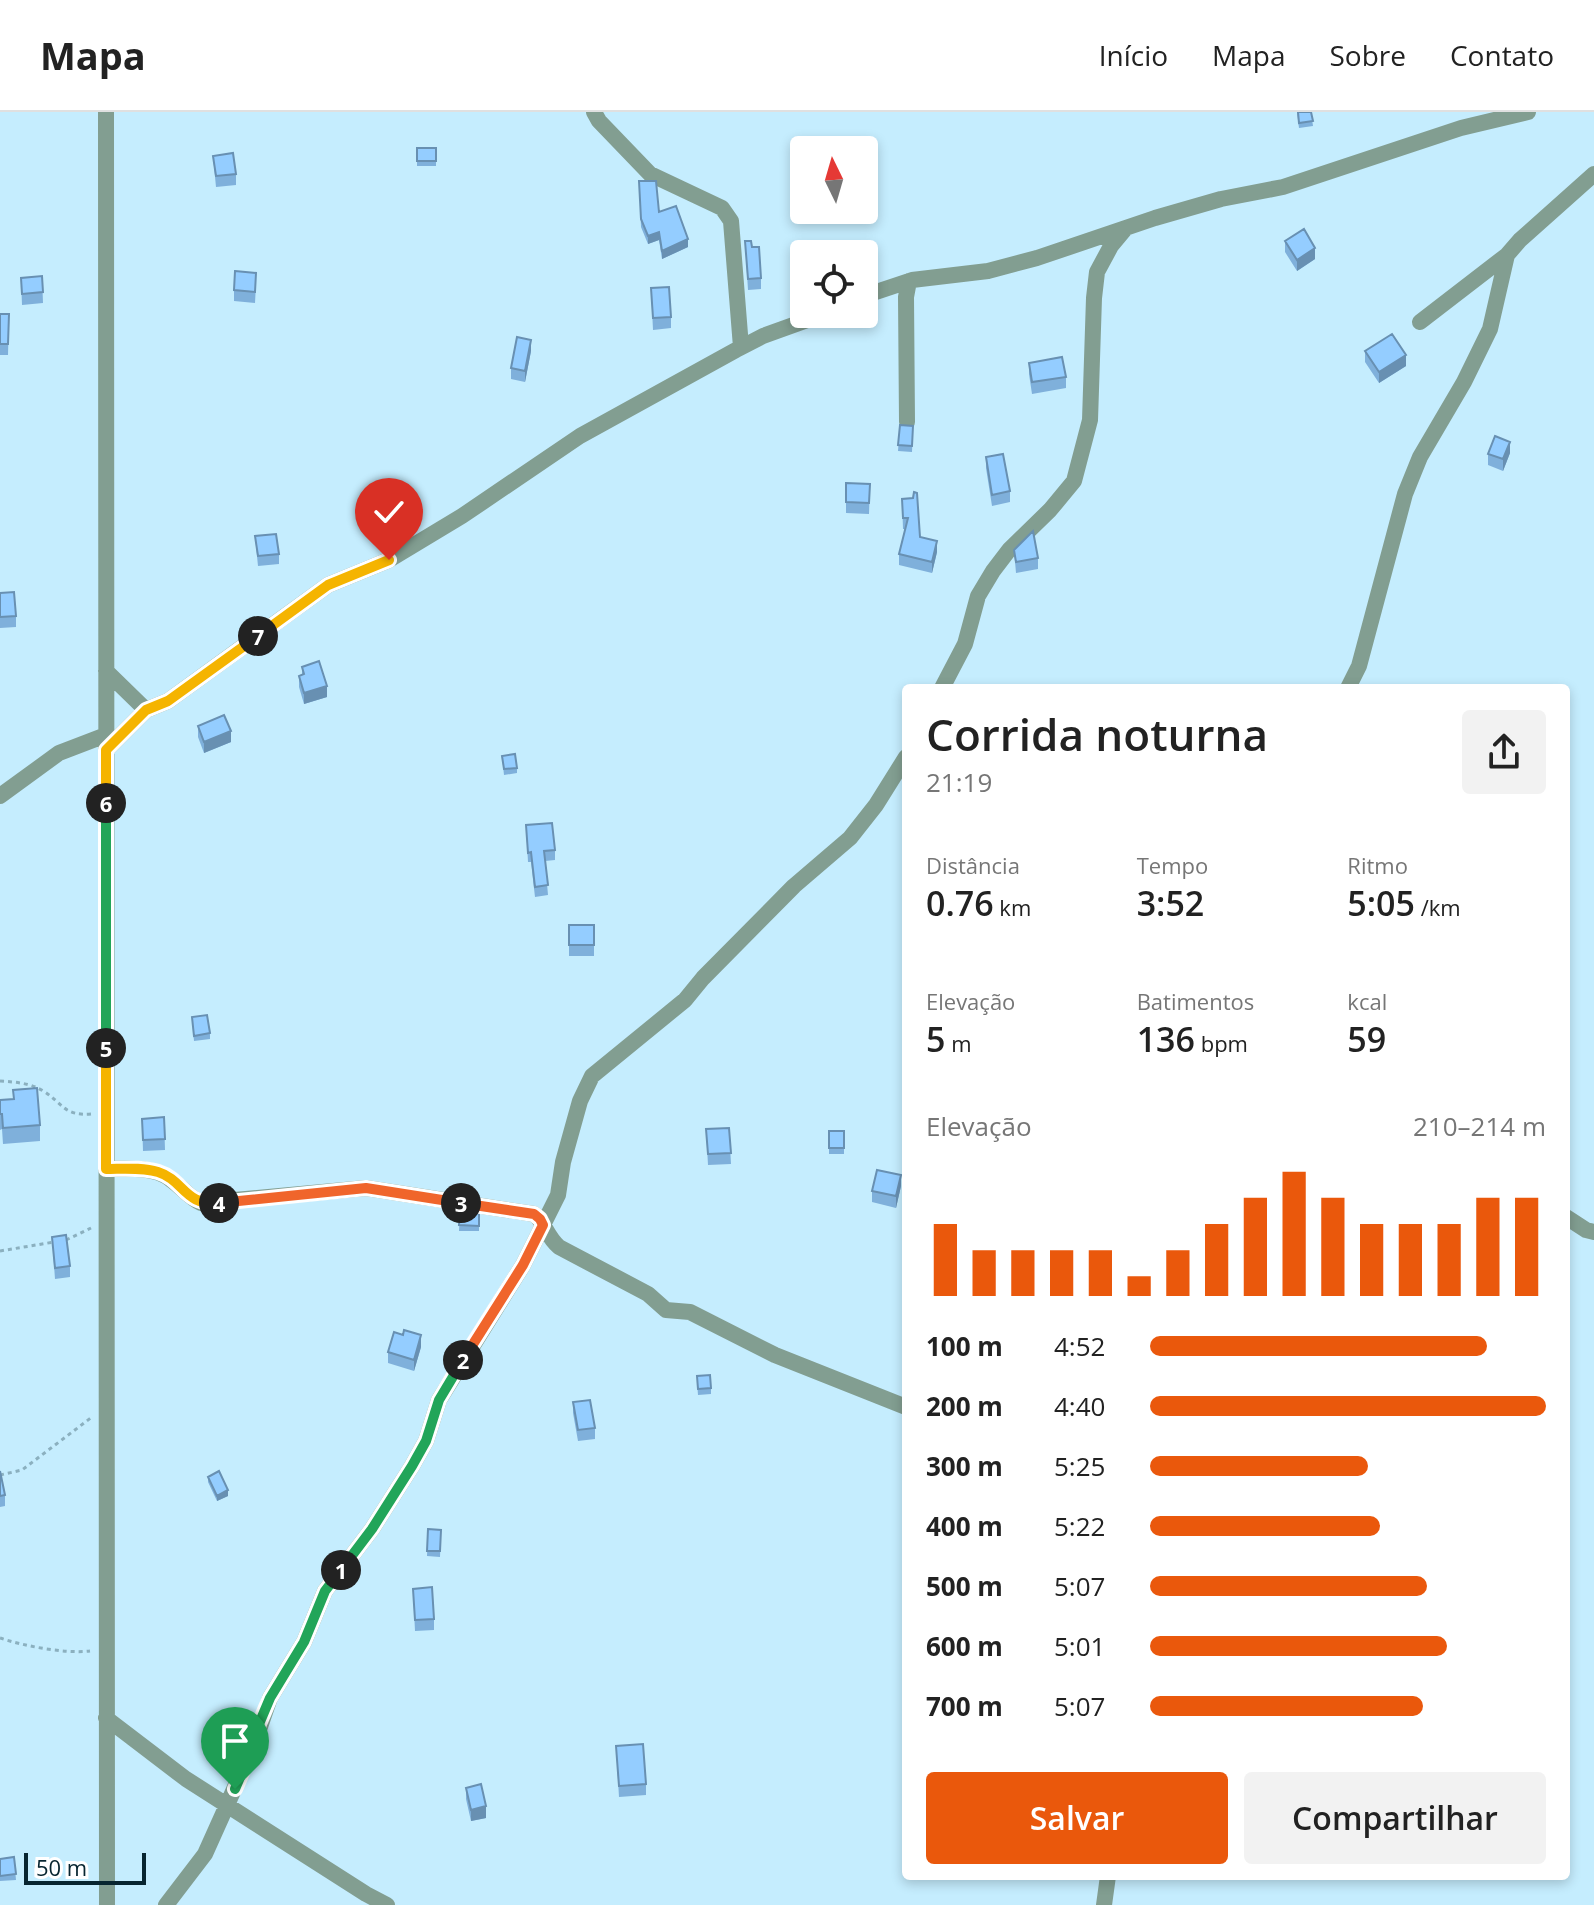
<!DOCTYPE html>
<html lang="pt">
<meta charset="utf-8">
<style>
:root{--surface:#fff;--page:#f2f2f2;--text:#222;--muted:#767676;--line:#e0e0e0;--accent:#ea580c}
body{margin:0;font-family:"Open Sans",sans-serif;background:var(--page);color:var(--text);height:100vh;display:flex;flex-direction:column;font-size:30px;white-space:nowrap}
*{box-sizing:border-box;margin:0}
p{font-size:26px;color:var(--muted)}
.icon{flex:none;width:44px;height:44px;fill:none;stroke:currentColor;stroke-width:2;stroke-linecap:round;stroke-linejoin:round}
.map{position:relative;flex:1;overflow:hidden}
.side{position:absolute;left:902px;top:572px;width:668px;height:1196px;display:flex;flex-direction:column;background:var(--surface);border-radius:8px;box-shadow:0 4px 12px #0003}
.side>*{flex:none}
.needle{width:52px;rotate:355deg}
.fabs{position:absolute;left:790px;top:24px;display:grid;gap:16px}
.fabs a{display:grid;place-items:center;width:88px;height:88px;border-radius:8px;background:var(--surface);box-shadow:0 4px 12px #0003;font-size:40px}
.scale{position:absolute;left:24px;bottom:20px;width:122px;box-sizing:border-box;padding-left:8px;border:4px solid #072530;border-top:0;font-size:22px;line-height:28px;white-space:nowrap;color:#072530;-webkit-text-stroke:6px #fff;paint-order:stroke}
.pin{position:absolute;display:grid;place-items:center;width:68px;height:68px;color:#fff;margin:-82px -34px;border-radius:50% 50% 50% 0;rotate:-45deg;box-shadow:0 0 8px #0007}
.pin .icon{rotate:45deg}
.km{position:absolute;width:40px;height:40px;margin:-20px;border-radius:50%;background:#222;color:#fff;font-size:22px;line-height:40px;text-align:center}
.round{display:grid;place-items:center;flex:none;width:84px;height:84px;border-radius:8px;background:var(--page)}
.overview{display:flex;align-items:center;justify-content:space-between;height:136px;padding:0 24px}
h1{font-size:44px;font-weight:600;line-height:60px}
.figures{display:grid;grid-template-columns:repeat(3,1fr);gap:12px;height:136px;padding:8px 24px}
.figures div{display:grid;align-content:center}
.figures b{font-size:34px;font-weight:600}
.figures small{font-size:22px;font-weight:400}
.figures p{font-size:22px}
.chart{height:224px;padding:16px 24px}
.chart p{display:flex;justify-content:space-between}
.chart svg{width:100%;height:144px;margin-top:8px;stroke:var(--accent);stroke-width:6}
.cta{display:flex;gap:16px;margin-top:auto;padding:16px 24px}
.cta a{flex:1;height:92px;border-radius:8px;background:var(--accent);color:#fff;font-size:32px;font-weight:600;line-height:92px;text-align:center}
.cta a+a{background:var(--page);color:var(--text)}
ul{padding:0 24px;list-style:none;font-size:26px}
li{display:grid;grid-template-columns:128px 96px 1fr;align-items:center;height:60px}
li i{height:20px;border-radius:10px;background:var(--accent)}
header{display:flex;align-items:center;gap:48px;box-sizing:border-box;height:112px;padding:0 40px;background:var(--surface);border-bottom:2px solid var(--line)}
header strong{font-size:38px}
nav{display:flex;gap:44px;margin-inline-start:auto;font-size:28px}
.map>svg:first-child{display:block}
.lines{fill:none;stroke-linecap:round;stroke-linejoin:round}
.path{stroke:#8bb0bf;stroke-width:3;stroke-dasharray:4 4;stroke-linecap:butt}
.minor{stroke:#829e91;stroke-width:16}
.wall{fill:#7fb0db}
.shaded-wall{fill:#6890b2}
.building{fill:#94cdff;stroke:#6890b2;stroke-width:2}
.split-1-casing{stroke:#fff;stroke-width:16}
.split-2-casing{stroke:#fff;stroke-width:16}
.split-3-casing{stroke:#fff;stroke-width:16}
.split-4-casing{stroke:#fff;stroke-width:16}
.split-5-casing{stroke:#fff;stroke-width:16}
.split-6-casing{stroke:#fff;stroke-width:16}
.split-7-casing{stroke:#fff;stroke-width:16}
.split-8-casing{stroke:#fff;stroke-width:16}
.split-1{stroke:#22a559;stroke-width:10}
.split-2{stroke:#22a559;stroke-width:10}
.split-3{stroke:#f0652b;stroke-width:10}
.split-4{stroke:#f0652b;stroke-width:10}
.split-5{stroke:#f5b400;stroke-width:10}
.split-6{stroke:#22a559;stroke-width:10}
.split-7{stroke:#f5b400;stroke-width:10}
.split-8{stroke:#f5b400;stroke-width:10}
</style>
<header>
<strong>Mapa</strong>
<nav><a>Início</a><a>Mapa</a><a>Sobre</a><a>Contato</a></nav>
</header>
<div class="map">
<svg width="1594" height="1793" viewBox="0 0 1594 1793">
<rect width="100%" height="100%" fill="#c5edfe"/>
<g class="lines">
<path class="path" d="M0,969C16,970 31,971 45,980C63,992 64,1004 91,1002
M66,1128L91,1116
M0,1139L54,1130
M0,1363L22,1358L92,1305
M0,1526C24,1534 65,1542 90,1539"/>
<path class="minor" d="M106,0L107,1793
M594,0L599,9L650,62L722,96L731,109L741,235
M864,184L912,168L988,159L1037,146L1155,106L1221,87L1283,75L1461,16L1528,0
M1420,210L1507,143
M907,310L906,185L909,169
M106,559L146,598
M942,576L965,532L978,484L993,459L1009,438L1050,398L1074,369L1090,308L1094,186L1097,160L1111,134L1126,116
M1348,576L1359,554L1405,382L1420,345L1464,270L1490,217L1507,143L1520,128L1594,62
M106,638L146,598L168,589L328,473L389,448L462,404L580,324L736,238L763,224L824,202
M0,684L59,641L106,623
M106,1057C126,1057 153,1054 170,1067C182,1075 188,1085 201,1091L366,1076L534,1102C545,1110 546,1124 559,1135L648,1182L666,1198L690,1200L775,1243L906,1295
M1566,1105L1586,1118L1594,1120
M106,1606L186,1667L366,1782L387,1793
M166,1793L205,1742L253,1635L270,1586L304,1530L325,1479L372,1417L412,1354L426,1329L439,1288L523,1153L558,1083L563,1050L580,989L592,964L685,888L703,866L794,774L850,726L876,693L906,645
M1104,1793L1108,1764"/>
</g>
<path class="wall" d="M1297,0H1311L1313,14L1299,16Z
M417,36H436V54H417Z
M213,44L236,62V73L216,75Z
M639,69L659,100L688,135L662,147L659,128L648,132L641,115Z
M745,129L752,135L761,166V177L748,178Z
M1285,129L1315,147L1297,159L1285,140Z
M42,164L43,191L22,193L21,166Z
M256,172L255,191L234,189V178Z
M651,176L671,205V216L653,218Z
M0,202H9L8,243H0Z
M531,239L525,270L511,267V256Z
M1365,239L1406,254L1379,271L1365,250Z
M1029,251L1066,265V276L1032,282L1029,262Z
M900,313L913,314L912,340L898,339Z
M1510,341L1503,359L1488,353V342Z
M986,345L1010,379V390L992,394L986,356Z
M846,371L870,372L869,402L846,401Z
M902,387L920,425L937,440L932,461L899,453V442L905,417H903Z
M255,424L279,442V452L258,454Z
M1014,438L1038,446V457L1016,461Z
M0,481L16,504V515L0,516Z
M302,555L327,585L304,592L299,575V564L302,562Z
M198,614L231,630L204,641L198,625Z
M502,644L517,656V661L504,663Z
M526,713L555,738V748L545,749L548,783L535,785L531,750H528Z
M569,813H594V844H569Z
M192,905L210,921V927L194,929Z
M0,988L40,1013V1029L3,1032L2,1017L0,1018Z
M164,1005L165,1038L143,1039L142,1007Z
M729,1016L731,1052L708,1053L706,1017Z
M829,1019H844V1042H829Z
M901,1074L896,1096L872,1090V1079Z
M460,1100H479V1119H459Z
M52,1125L70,1154V1165L55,1167Z
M421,1235L414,1259L388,1251V1240Z
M697,1270L711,1276V1282L698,1283Z
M573,1290L595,1316V1327L578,1329L573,1301Z
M0,1359L5,1383V1394L0,1395Z
M208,1365L228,1384L217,1389L208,1370Z
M428,1417L441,1418L440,1445L427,1444Z
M413,1477L434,1507V1518L415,1519Z
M616,1634L646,1672V1683L619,1685Z
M466,1676L486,1706L471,1709L466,1687Z
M14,1745L16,1768L0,1769V1747Z"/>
<path class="shaded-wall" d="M659,120V128L648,132V124Z
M688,127V135L662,147V139Z
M1315,136V147L1297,159V148Z
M531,228V239L525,270V259Z
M1406,243V254L1379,271V260Z
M1510,330V341L1503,359V347Z
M937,429V440L932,461V450Z
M327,574V585L304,592V581Z
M231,619V630L204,641V630Z
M901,1063V1074L896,1096V1084Z
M421,1223V1235L414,1259V1248Z
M228,1378V1384L217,1389V1384Z
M486,1694V1706L471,1709V1698Z"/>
<path class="building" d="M1298,0H1311L1313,9L1299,11Z
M417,36H436V49H417Z
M233,41L236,62L216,64L213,44Z
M639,69H656L659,100L676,94L688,127L662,139L659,120L648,124L641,107Z
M1304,117L1315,136L1297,148L1285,129Z
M745,129H751L752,135H759L761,166L748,167Z
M235,159L256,161L255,180L234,178Z
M42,164L43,180L22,182L21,166Z
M669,175L671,205L653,206L651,176Z
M0,202H9L8,232H0Z
M1392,222L1406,243L1379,260L1365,239Z
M517,225L531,228L525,259L511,256Z
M1062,245L1066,265L1032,270L1029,251Z
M900,313L913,314L912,334L898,333Z
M1495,324L1510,330L1503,347L1488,342Z
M1003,342L1010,379L992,383L986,345Z
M846,371L870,372L869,391L846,390Z
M914,380L917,381L920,425L937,429L932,450L899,442L908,406H903L902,387L913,386Z
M1033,419L1038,446L1016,450L1014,438Z
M276,422L279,442L258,444L255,424Z
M14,480L16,504L0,505V481Z
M319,549L327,574L304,581L299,564L304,562L302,555Z
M224,603L231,619L204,630L198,614Z
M515,642L517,656L504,657L502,644Z
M552,711L555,738L544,739L548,773L535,775L531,740L528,741L526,713Z
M569,813H594V833H569Z
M207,903L210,921L194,924L192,905Z
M37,976L40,1013L3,1016L2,1002H0V988L14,987L13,978Z
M164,1005L165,1027L143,1028L142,1007Z
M729,1016L731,1041L708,1042L706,1017Z
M829,1019H844V1036H829Z
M877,1058L901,1063L896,1084L872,1079Z
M460,1100H479V1114L459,1113Z
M66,1123L70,1154L55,1156L52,1125Z
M404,1218L421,1223L414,1248L388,1240L394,1220L403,1223Z
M710,1263L711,1276L698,1277L697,1264Z
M590,1288L595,1316L578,1318L573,1290Z
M0,1359L5,1383L0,1384Z
M219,1359L228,1378L217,1384L208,1365Z
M428,1417L441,1418L440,1439H427Z
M432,1475L434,1507L415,1508L413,1477Z
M643,1632L646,1672L619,1674L616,1634Z
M481,1672L486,1694L471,1698L466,1676Z
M14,1745L16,1762L0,1764V1747Z"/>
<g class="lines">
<defs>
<path id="split-1" d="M235,1677L253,1635L259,1612L270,1586L304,1530L325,1479L341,1458"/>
<path id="split-2" d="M341,1458L372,1417L412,1354L426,1329L439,1288L463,1248"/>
<path id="split-3" d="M461,1091L534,1102L540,1107L543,1113L523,1153L463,1248"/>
<path id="split-4" d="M219,1091L366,1076L461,1091"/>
<path id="split-5" d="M106,936V1057C122,1057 142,1055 158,1060C184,1068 184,1094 219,1091"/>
<path id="split-6" d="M106,691V936"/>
<path id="split-7" d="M106,691V638L146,598L168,589L258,524"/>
<path id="split-8" d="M258,524L328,473L389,448"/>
</defs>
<use href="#split-1" class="split-1-casing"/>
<use href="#split-2" class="split-2-casing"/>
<use href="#split-3" class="split-3-casing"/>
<use href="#split-4" class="split-4-casing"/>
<use href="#split-5" class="split-5-casing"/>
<use href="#split-6" class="split-6-casing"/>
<use href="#split-7" class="split-7-casing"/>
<use href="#split-8" class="split-8-casing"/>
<use href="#split-1" class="split-1"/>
<use href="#split-2" class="split-2"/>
<use href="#split-3" class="split-3"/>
<use href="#split-4" class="split-4"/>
<use href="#split-5" class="split-5"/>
<use href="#split-6" class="split-6"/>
<use href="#split-7" class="split-7"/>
<use href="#split-8" class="split-8"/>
</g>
</svg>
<div class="fabs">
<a><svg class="needle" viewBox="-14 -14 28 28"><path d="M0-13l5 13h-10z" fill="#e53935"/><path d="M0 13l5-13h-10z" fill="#767676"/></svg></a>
<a><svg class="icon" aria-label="locate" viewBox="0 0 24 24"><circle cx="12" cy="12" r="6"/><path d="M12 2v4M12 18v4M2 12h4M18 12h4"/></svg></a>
</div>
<div class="scale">50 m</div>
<div class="pin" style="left:235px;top:1677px;background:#1e9e55"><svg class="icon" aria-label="arrive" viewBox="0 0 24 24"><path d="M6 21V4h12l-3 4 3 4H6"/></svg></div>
<div class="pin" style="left:389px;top:448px;background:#d93025"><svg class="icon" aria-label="check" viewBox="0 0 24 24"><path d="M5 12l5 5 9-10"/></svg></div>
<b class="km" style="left:341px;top:1458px">1</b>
<b class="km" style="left:463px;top:1248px">2</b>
<b class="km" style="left:461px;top:1091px">3</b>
<b class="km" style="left:219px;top:1091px">4</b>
<b class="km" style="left:106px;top:936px">5</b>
<b class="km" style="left:106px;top:691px">6</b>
<b class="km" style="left:258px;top:524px">7</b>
<section class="side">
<div class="overview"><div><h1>Corrida noturna</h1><p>21:19</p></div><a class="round"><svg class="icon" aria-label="share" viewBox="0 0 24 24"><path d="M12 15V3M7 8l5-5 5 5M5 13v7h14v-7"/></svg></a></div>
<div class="figures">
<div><p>Distância</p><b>0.76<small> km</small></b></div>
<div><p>Tempo</p><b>3:52</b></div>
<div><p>Ritmo</p><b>5:05<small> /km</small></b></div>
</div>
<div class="figures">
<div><p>Elevação</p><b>5<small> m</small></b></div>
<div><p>Batimentos</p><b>136<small> bpm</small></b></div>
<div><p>kcal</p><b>59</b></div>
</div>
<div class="chart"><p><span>Elevação</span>210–214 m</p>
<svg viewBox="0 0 160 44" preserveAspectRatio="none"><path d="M5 44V22M15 44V30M25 44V30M35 44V30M45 44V30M55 44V38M65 44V30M75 44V22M85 44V14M95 44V6M105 44V14M115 44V22M125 44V22M135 44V22M145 44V14M155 44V14"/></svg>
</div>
<ul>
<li><b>100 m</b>4:52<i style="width:85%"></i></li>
<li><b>200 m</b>4:40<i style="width:100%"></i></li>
<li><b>300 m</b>5:25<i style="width:55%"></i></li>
<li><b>400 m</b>5:22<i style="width:58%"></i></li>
<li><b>500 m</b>5:07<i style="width:70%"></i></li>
<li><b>600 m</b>5:01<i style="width:75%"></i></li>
<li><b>700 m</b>5:07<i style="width:69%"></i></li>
</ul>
<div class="cta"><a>Salvar</a><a>Compartilhar</a></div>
</section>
</div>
